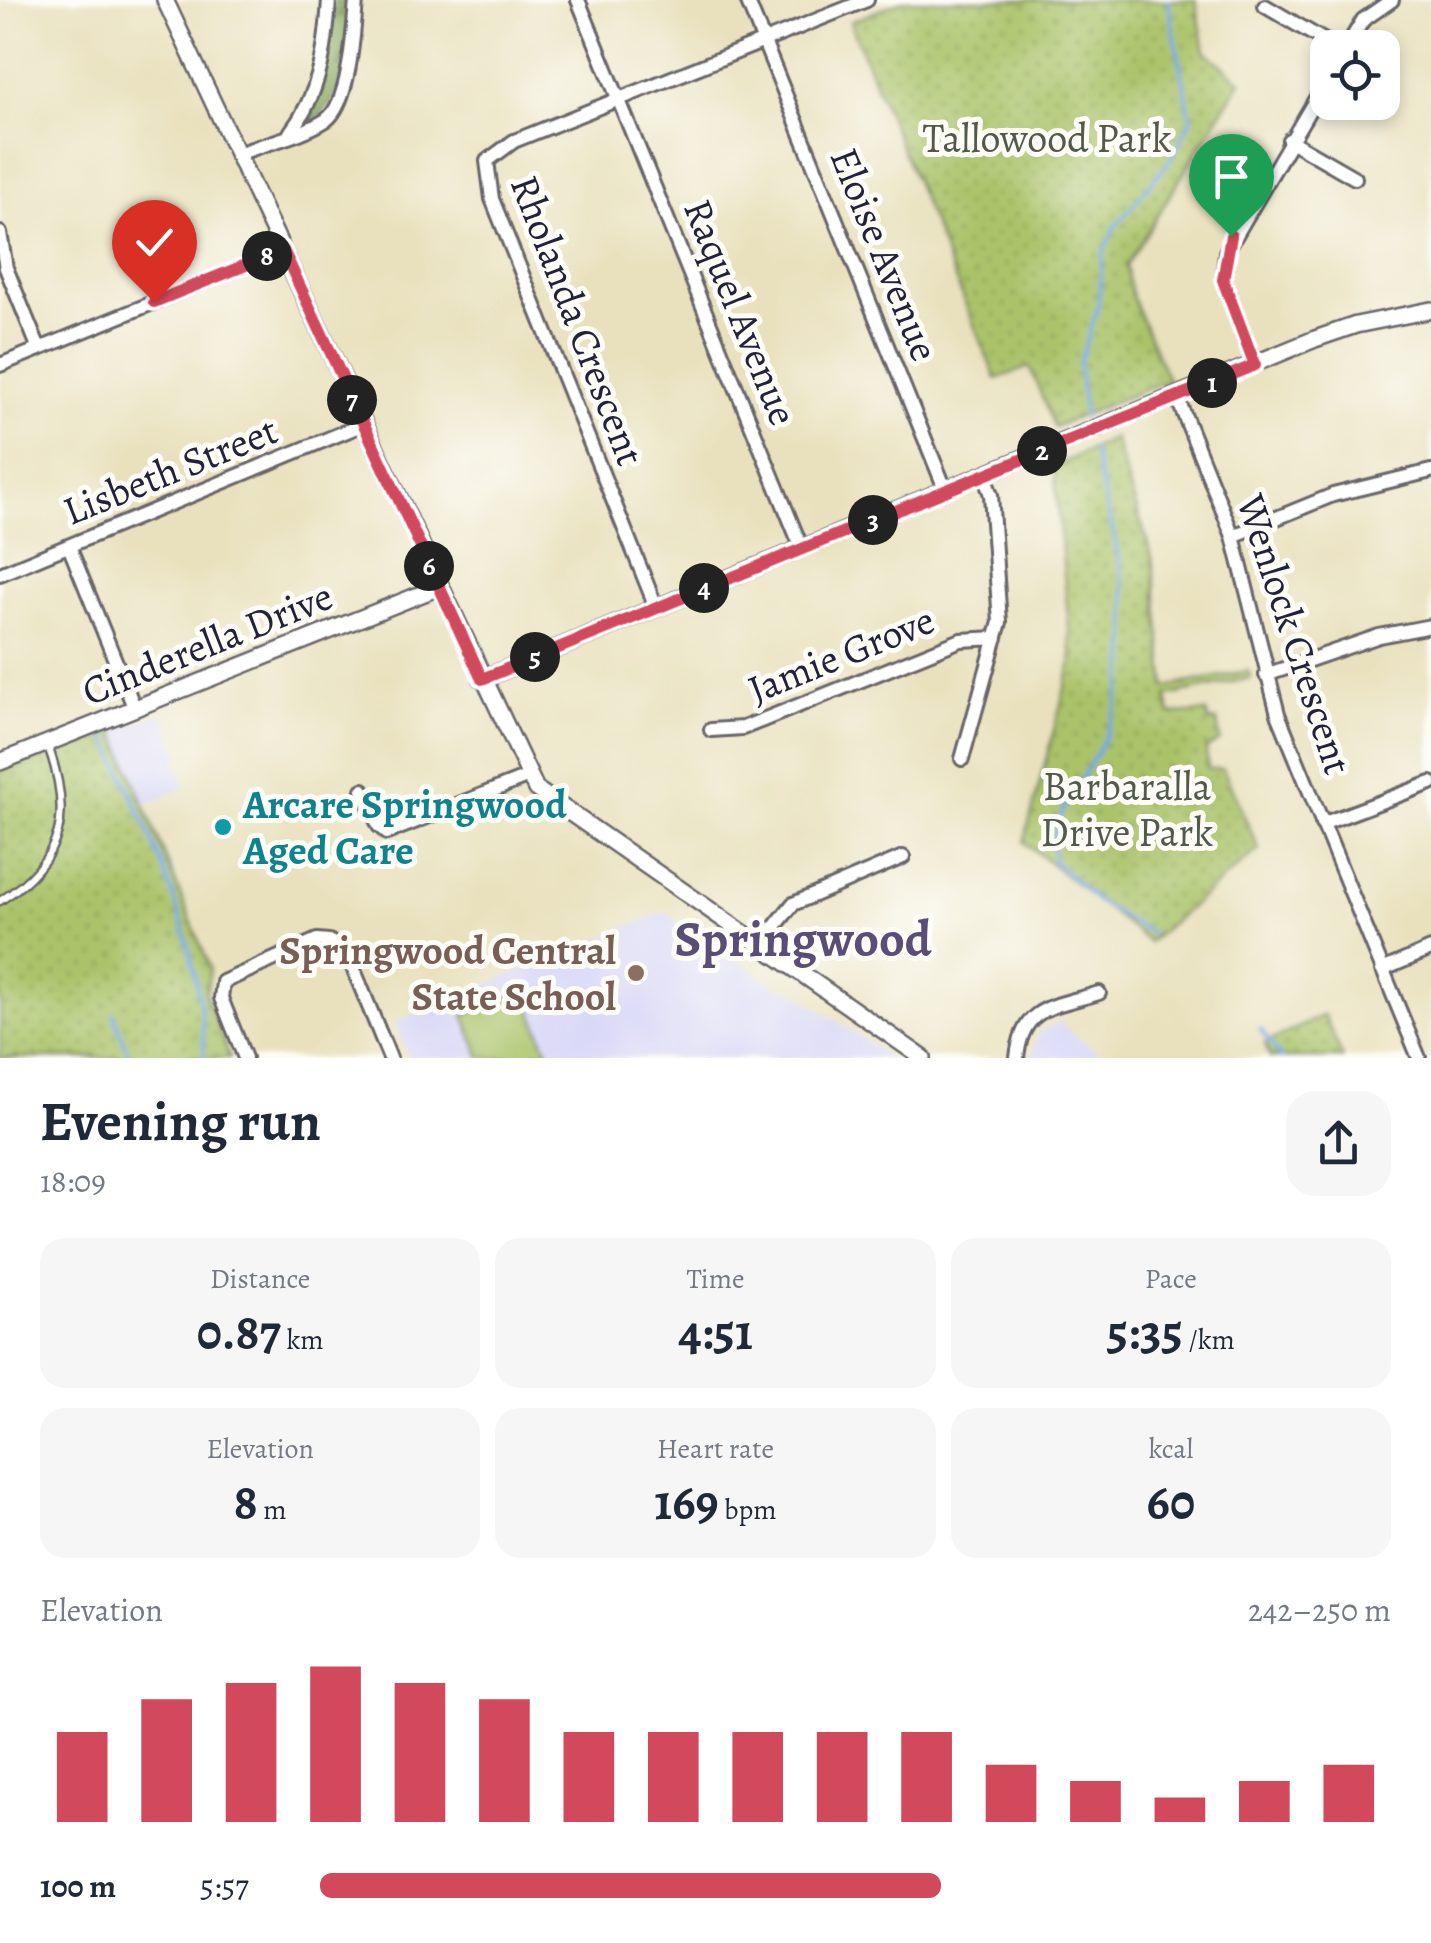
<!DOCTYPE html>
<meta charset="utf-8">
<style>
:root{--surface:#fff;--page:#f6f6f7;--text:#1f2937;--muted:#747a83;--accent:#d1495b}
body{margin:0;font-family:Alegreya,serif;background:var(--page);color:var(--text);height:100vh;display:flex;flex-direction:column;font-size:38px;white-space:nowrap}
*{box-sizing:border-box;margin:0}
p{font-size:32px;color:var(--muted)}
.icon{flex:none;width:55px;height:55px;fill:none;stroke:currentColor;stroke-width:2;stroke-linecap:round;stroke-linejoin:round}
.map{position:relative;height:1058px;overflow:hidden}
.details{display:flex;flex-direction:column;background:var(--surface);flex:1}
.details>*{flex:none}
.fabs{position:absolute;left:1310px;top:30px;display:grid;gap:20px}
.fabs a{display:grid;place-items:center;width:90px;height:90px;border-radius:20px;background:var(--surface);box-shadow:0 5px 15px #0003;font-size:50px}
.pin{position:absolute;display:grid;place-items:center;width:85px;height:85px;color:#fff;margin:-102px -42px;border-radius:50% 50% 50% 0;rotate:-45deg;box-shadow:0 0 10px #0007}
.pin .icon{rotate:45deg}
.km{position:absolute;width:50px;height:50px;margin:-25px;border-radius:50%;background:#222;color:#fff;font-size:28px;line-height:50px;text-align:center}
.round{display:grid;place-items:center;flex:none;width:105px;height:105px;border-radius:30px;background:var(--page)}
.summary{display:flex;align-items:center;justify-content:space-between;height:170px;padding:0 40px}
h1{font-size:55px;font-weight:700;line-height:75px}
.stats{display:grid;grid-template-columns:repeat(3,1fr);gap:15px;height:170px;padding:10px 40px}
.stats div{display:grid;align-content:center;border-radius:25px;background:var(--page);text-align:center}
.stats b{font-size:50px;font-weight:700}
.stats small{font-size:28px;font-weight:400}
.stats p{font-size:28px}
.chart{height:280px;padding:20px 40px}
.chart p{display:flex;justify-content:space-between}
.chart svg{width:100%;height:180px;margin-top:10px;stroke:var(--accent);stroke-width:6}
ul{padding:0 40px;list-style:none;font-size:32px}
li{display:grid;grid-template-columns:160px 120px 1fr;align-items:center;height:75px}
li i{height:25px;border-radius:12px;background:var(--accent)}
.map>svg:first-child{display:block}
.built{fill:#d8d7f8}
.grass{fill:#aac369;stroke:#667252;stroke-width:2.5}
.forest{fill:url(#forest-firs);stroke:#54664c;stroke-width:2.5}
.park{fill:url(#park-dots);stroke:#667252;stroke-width:2.5}
.lines{fill:none;stroke-linecap:round;stroke-linejoin:round}
.stream{stroke:#77a8e2;stroke-width:4}
.service-casing{stroke:#686569;stroke-width:11}
.minor-casing{stroke:#686569;stroke-width:18}
.tertiary-casing{stroke:#686569;stroke-width:20}
.service{stroke:#fff;stroke-width:6}
.minor{stroke:#fff;stroke-width:12}
.tertiary{stroke:#fff;stroke-width:15}
.route-casing{stroke:#fff;stroke-width:20}
.route{stroke:#d1495b;stroke-width:12}
.culture-dot{fill:#0f9aa8;stroke:#fdfcf7;stroke-width:4}
.education-dot{fill:#8d6e63;stroke:#fdfcf7;stroke-width:4}
.labels{text-anchor:middle;stroke-width:10;stroke-linejoin:round;paint-order:stroke}
.park-label{font-size:40px;fill:#525a4b;stroke:#fdfcf7}
.street-label{font-size:40px;fill:#22223b;stroke:#fdfcf7}
.culture-label{font-size:40px;font-weight:bold;fill:#0d838f;stroke:#fdfcf7;text-anchor:start}
.education-label{font-size:40px;font-weight:bold;fill:#785e54;stroke:#fdfcf7;text-anchor:end}
.district-label{font-size:50px;font-weight:bold;fill:#5a4d77;stroke:#fdfcf7}
</style>
<div class="map">
<svg width="1431" height="1058" viewBox="0 0 1431 1058">
<defs>
<pattern id="forest-firs" width="22" height="20" patternUnits="userSpaceOnUse" patternTransform="scale(2.5)"><rect width="22" height="20" fill="#87a95d"/><path d="M5 1l3.5 6h-7zM16 11l3.5 6h-7z" fill="#6e894e"/></pattern>
<pattern id="park-dots" width="8" height="8" patternUnits="userSpaceOnUse" patternTransform="scale(2.5)"><rect width="8" height="8" fill="#aac369"/><path d="M2 2h.1M6 6h.1" fill="none" stroke="#92a75c" stroke-width="1.8" stroke-linecap="round"/></pattern>
</defs>
<rect width="100%" height="100%" fill="#fdfcf7"/>
<filter id="ink" filterUnits="userSpaceOnUse"><feTurbulence type="fractalNoise" baseFrequency=".01" numOctaves="2"/><feDisplacementMap in="SourceGraphic" scale="20" xChannelSelector="R" yChannelSelector="G"/><feConvolveMatrix kernelMatrix="1 2 1 2 8 2 1 2 1" color-interpolation-filters="sRGB"/></filter>
<filter id="wash" filterUnits="userSpaceOnUse"><feTurbulence type="fractalNoise" baseFrequency=".0048" numOctaves="4" result="noise"/><feDisplacementMap in="SourceGraphic" scale="40" xChannelSelector="R" yChannelSelector="G"/><feGaussianBlur stdDeviation="2.25" result="paint"/><feColorMatrix in="noise" values="0 0 0 0 0 0 0 0 0 0 0 0 0 0 0 0 0 1.4 0 .05"/><feComposite in="paint" operator="in"/></filter>
<g filter="url(#wash)">
<rect width="100%" height="100%" fill="#e9e1be"/>
<path class="built" d="M163,714L181,757L175,760L186,787L144,805L115,732Z
M665,912L780,989L789,988L890,1058H410L395,1022Z
M1062,1021L1064,1027L1105,1058H1032L1039,1032Z"/>
<path class="grass" d="M524,991L548,1052L534,1058H481L464,1015Z"/>
<path class="forest" d="M334,0H351C347,38 350,103 310,122L327,59Z"/>
<path class="park" d="M904,0H1196L1205,51L1241,81L1126,266L1132,297L1168,380L1054,427L1030,367L996,379L850,22Z
M1114,438L1152,557L1166,687L1248,671L1251,678L1167,696L1170,714L1206,712L1209,722L1217,721L1220,741L1206,749L1208,769H1223L1259,849L1149,942L1024,842L1072,662L1054,467Z
M115,732L210,968L206,995L230,1058H0V772C39,757 76,749 115,732Z
M1324,1015L1343,1058H1270L1265,1044Z"/>
<g class="lines">
<path class="stream" d="M1084,417L1079,364L1098,307L1103,252L1115,227L1171,159L1191,120L1168,0
M1093,450C1116,552 1152,641 1102,743C1081,785 1050,811 1053,861L1098,902L1152,934
M106,736C152,839 203,942 204,1058
M113,1013L130,1058
M1260,1029L1281,1058"/>
</g>
</g>
<g filter="url(#ink)">
<g class="lines">
<defs>
<path id="service" d="M0,901C65,859 73,814 47,743"/>
<path id="minor" d="M578,0L802,549
M747,0L946,491
M1265,6L1337,48
M1346,48L1363,20L1392,0
M290,133C320,94 326,48 329,0
M1289,140L1355,178
M238,154C265,143 301,136 326,120C350,103 354,28 356,0
M0,233L6,268L39,349
M0,365L283,250
M1255,365L1223,280L1226,252L1328,78
M1177,397L1233,536L1278,714L1419,1058
M1233,536L1333,495L1431,471
M69,546L134,707
M0,574L364,424
M656,607L492,199L487,161L514,141L867,0
M1266,675L1379,636L1431,626
M711,730L743,728L961,640L996,638
M962,759L1000,622L991,495L984,476
M363,790L379,826L387,833L529,776
M1322,824L1431,783
M760,945L793,904L903,857
M1382,970L1431,949
M245,1058L221,998L223,982L317,940L329,941L347,953L390,1058
M1017,1058C1022,1005 1054,1007 1099,993"/>
<path id="tertiary" d="M165,0L536,789L923,1058
M482,679L1315,339L1356,325L1431,310
M0,762L439,587"/>
</defs>
<use href="#service" class="service-casing"/>
<use href="#minor" class="minor-casing"/>
<use href="#tertiary" class="tertiary-casing"/>
<use href="#service" class="service"/>
<use href="#minor" class="minor"/>
<use href="#tertiary" class="tertiary"/>
</g>
</g>
<g class="lines" filter="url(#ink)">
<defs>
<path id="route" d="M154,302L283,250L482,679L1255,365L1223,280L1231,236"/>
</defs>
<use href="#route" class="route-casing"/>
<use href="#route" class="route"/>
</g>
<circle class="culture-dot" cx="223" cy="827" r="10"/>
<circle class="education-dot" cx="636" cy="973" r="10"/>
<g class="labels">
<g class="park-label">
<text x="1047" y="152">Tallowood Park</text>
<text x="1127" y="800">Barbaralla<tspan x="1127" dy="46">Drive Park</tspan></text>
</g>
<g class="street-label">
<text transform="translate(885 254) rotate(68)" y="14">Eloise Avenue</text>
<text transform="translate(741 312) rotate(68)" y="14">Raquel Avenue</text>
<text transform="translate(578 320) rotate(69)" y="14">Rholanda Crescent</text>
<text transform="translate(170 470) rotate(-22)" y="14">Lisbeth Street</text>
<text transform="translate(1295 634) rotate(72)" y="14">Wenlock Crescent</text>
<text transform="translate(207 643) rotate(-22)" y="14">Cinderella Drive</text>
<text transform="translate(841 654) rotate(-22)" y="14">Jamie Grove</text>
</g>
<g class="culture-label">
<text x="243" y="818">Arcare Springwood<tspan x="243" dy="46">Aged Care</tspan></text>
</g>
<g class="education-label">
<text x="616" y="964">Springwood Central<tspan x="616" dy="46">State School</tspan></text>
</g>
<g class="district-label">
<text x="803" y="956">Springwood</text>
</g>
</g>
</svg>
<div class="fabs">
<a><svg class="icon" aria-label="locate" viewBox="0 0 24 24"><circle cx="12" cy="12" r="6"/><path d="M12 2v4M12 18v4M2 12h4M18 12h4"/></svg></a>
</div>
<div class="pin" style="left:1231px;top:236px;background:#1e9e55"><svg class="icon" aria-label="arrive" viewBox="0 0 24 24"><path d="M6 21V4h12l-3 4 3 4H6"/></svg></div>
<div class="pin" style="left:154px;top:302px;background:#d93025"><svg class="icon" aria-label="check" viewBox="0 0 24 24"><path d="M5 12l5 5 9-10"/></svg></div>
<b class="km" style="left:1212px;top:383px">1</b>
<b class="km" style="left:1042px;top:451px">2</b>
<b class="km" style="left:873px;top:520px">3</b>
<b class="km" style="left:704px;top:588px">4</b>
<b class="km" style="left:535px;top:657px">5</b>
<b class="km" style="left:429px;top:566px">6</b>
<b class="km" style="left:352px;top:400px">7</b>
<b class="km" style="left:267px;top:256px">8</b>
</div>
<section class="details">
<div class="summary"><div><h1>Evening run</h1><p>18:09</p></div><a class="round"><svg class="icon" aria-label="share" viewBox="0 0 24 24"><path d="M12 15V3M7 8l5-5 5 5M5 13v7h14v-7"/></svg></a></div>
<div class="stats">
<div><p>Distance</p><b>0.87<small> km</small></b></div>
<div><p>Time</p><b>4:51</b></div>
<div><p>Pace</p><b>5:35<small> /km</small></b></div>
</div>
<div class="stats">
<div><p>Elevation</p><b>8<small> m</small></b></div>
<div><p>Heart rate</p><b>169<small> bpm</small></b></div>
<div><p>kcal</p><b>60</b></div>
</div>
<div class="chart"><p><span>Elevation</span>242–250 m</p>
<svg viewBox="0 0 160 44" preserveAspectRatio="none"><path d="M5 44V22M15 44V14M25 44V10M35 44V6M45 44V10M55 44V14M65 44V22M75 44V22M85 44V22M95 44V22M105 44V22M115 44V30M125 44V34M135 44V38M145 44V34M155 44V30"/></svg>
</div>
<ul>
<li><b>100 m</b>5:57<i style="width:58%"></i></li>
</ul>
</section>
